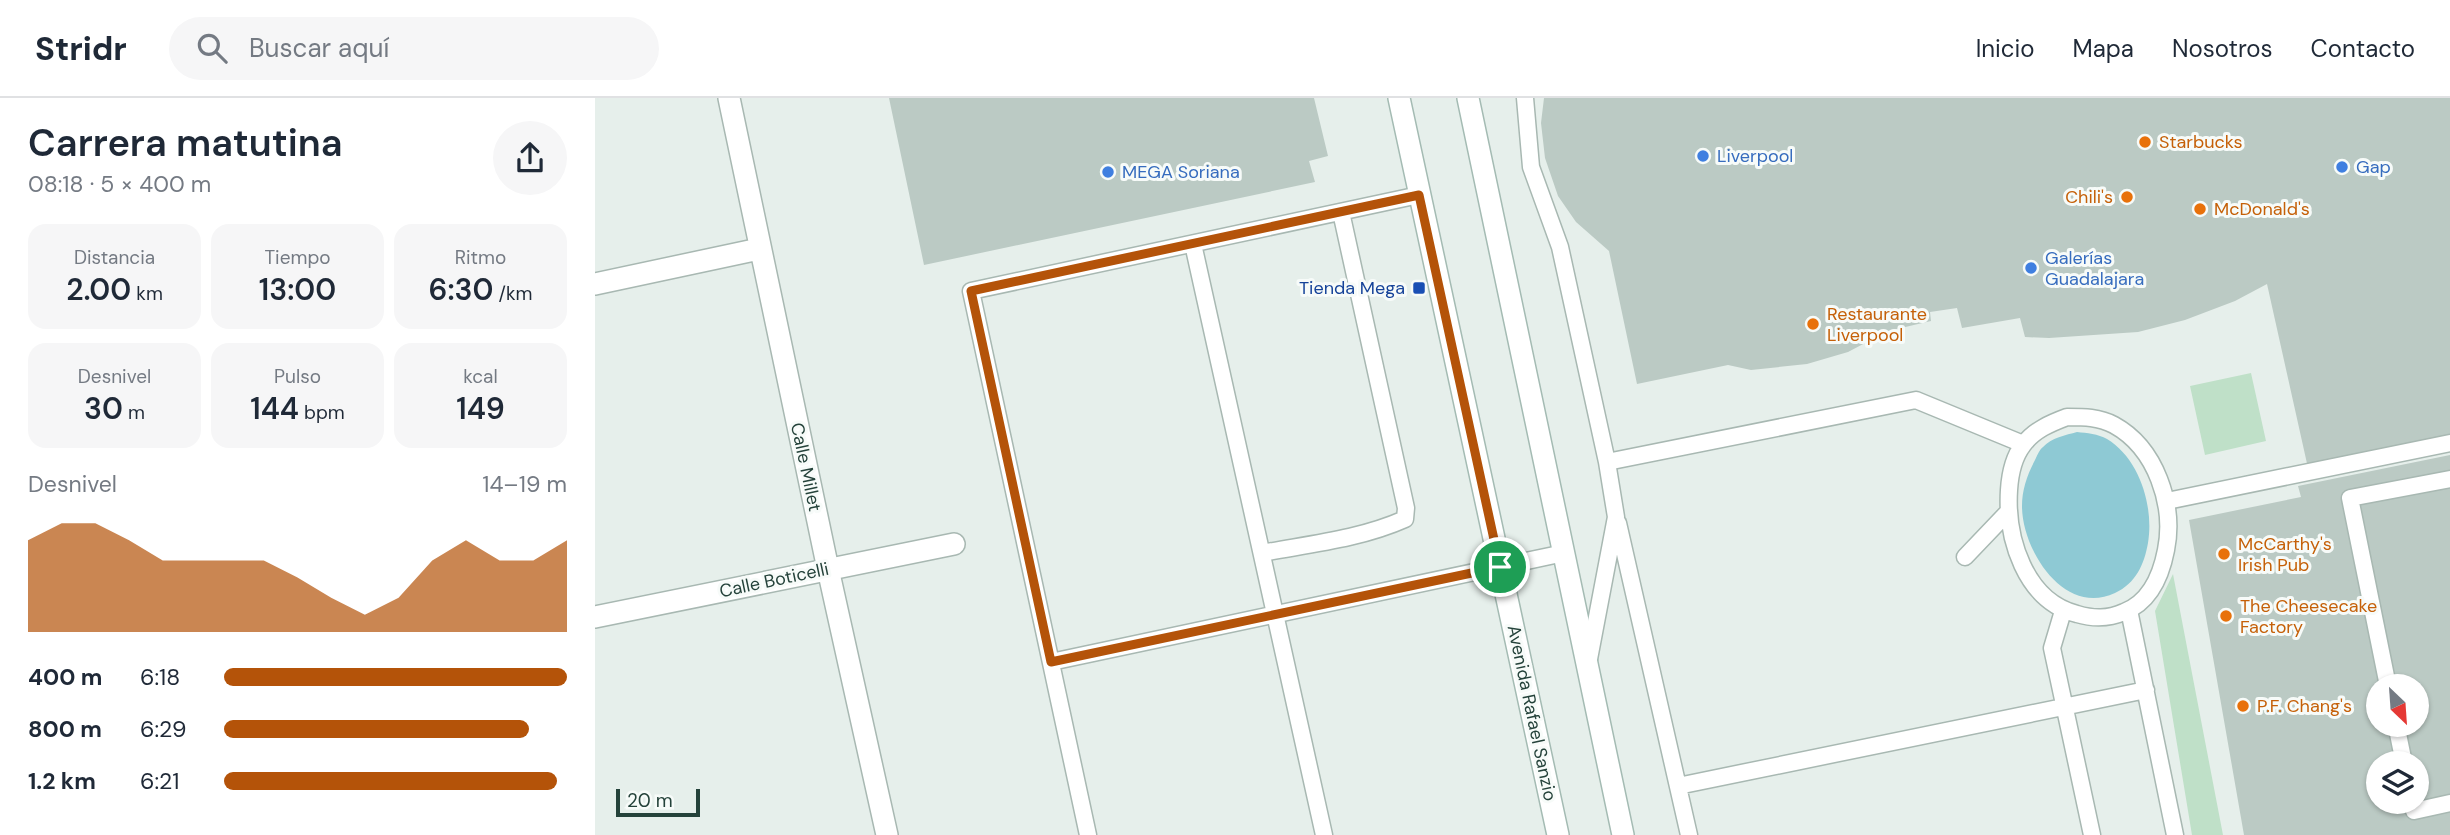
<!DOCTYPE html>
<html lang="es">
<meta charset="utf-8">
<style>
:root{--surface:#fff;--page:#f6f6f7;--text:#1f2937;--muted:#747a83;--line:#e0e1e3;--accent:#b45309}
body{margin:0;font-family:"DM Sans",sans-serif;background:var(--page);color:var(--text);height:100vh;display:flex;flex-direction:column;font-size:26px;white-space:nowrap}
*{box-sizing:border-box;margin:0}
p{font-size:23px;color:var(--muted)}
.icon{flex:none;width:38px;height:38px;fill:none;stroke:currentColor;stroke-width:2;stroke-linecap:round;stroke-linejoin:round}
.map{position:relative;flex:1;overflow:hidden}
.drawer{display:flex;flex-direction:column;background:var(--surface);width:595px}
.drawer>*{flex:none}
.needle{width:46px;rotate:155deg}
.fabs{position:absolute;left:1771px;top:576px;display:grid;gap:14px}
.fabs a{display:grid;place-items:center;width:63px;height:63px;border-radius:50%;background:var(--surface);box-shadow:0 2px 5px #0004;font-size:35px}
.scale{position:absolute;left:21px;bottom:18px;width:84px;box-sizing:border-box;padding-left:7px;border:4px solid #24423a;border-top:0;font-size:19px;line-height:24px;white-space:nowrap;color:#24423a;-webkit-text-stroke:5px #f7fbf9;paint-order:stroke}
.pin{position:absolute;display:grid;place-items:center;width:60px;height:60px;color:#fff;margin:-30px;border:4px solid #fff;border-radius:50%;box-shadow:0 2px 7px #0007}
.round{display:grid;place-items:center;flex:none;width:74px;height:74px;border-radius:37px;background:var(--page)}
.summary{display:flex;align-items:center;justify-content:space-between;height:119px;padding:0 28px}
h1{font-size:38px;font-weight:600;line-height:52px}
.stats{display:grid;grid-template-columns:repeat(3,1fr);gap:10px;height:119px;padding:7px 28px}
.stats div{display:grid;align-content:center;border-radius:18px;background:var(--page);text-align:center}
.stats b{font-size:30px;font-weight:600}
.stats small{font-size:19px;font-weight:400}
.stats p{font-size:19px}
.chart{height:196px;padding:14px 28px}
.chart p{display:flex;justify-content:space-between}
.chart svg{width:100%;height:126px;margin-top:7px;fill:var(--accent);opacity:.7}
ul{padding:0 28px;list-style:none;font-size:23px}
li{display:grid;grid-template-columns:112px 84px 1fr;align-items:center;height:52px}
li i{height:18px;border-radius:9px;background:var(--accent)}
header{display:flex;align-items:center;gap:42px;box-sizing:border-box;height:98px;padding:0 35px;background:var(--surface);border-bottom:2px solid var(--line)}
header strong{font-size:33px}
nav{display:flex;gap:38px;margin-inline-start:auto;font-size:24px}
.search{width:490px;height:63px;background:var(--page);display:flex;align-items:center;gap:18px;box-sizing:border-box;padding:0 24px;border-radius:38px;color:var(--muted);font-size:26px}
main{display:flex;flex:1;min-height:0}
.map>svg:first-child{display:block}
.green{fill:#bfe0c8}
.water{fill:#8ec9d4}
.building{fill:#bbcac4;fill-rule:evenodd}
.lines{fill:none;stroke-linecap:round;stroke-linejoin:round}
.lane-casing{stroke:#a8b8b2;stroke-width:19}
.street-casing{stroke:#a8b8b2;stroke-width:24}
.secondary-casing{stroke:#a4bbb3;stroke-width:24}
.lane{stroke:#fff;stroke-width:16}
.street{stroke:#fff;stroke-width:21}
.secondary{stroke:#fff;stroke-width:21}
.route-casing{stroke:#fff;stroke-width:14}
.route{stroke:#b45309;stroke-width:9}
.food-dot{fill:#e8710a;stroke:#f7fbf9;stroke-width:2.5}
.shop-dot{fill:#3f7fe0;stroke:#f7fbf9;stroke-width:2.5}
.transit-dot{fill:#1a4fb4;stroke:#f7fbf9;stroke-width:2.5}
.labels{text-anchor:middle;stroke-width:6;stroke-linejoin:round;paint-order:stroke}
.food-label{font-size:18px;fill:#c56008;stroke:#f7fbf9;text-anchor:start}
.shop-label{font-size:18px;fill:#366cbe;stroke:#f7fbf9;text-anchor:start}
.transit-label{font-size:18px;fill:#164399;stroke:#f7fbf9;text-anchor:end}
.street-label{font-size:18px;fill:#24423a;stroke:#f7fbf9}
</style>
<header>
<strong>Stridr</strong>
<div class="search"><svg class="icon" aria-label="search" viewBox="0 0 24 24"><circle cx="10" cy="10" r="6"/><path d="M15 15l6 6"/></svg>Buscar aquí</div>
<nav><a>Inicio</a><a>Mapa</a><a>Nosotros</a><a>Contacto</a></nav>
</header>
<main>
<section class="drawer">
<div class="summary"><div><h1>Carrera matutina</h1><p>08:18 · 5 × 400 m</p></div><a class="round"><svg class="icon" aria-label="share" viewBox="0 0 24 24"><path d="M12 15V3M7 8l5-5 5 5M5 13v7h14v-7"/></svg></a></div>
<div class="stats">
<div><p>Distancia</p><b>2.00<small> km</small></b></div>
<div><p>Tiempo</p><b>13:00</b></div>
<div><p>Ritmo</p><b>6:30<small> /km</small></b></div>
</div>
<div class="stats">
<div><p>Desnivel</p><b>30<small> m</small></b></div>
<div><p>Pulso</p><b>144<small> bpm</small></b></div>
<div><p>kcal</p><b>149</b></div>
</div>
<div class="chart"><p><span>Desnivel</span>14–19 m</p>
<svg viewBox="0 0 160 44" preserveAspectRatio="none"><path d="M0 44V12L10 6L20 6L30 12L40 19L50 19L60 19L70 19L80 25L90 32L100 38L110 32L120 19L130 12L140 19L150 19L160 12V44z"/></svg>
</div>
<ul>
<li><b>400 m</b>6:18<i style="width:100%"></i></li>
<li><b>800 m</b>6:29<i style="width:89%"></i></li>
<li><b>1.2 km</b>6:21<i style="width:97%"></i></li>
</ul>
</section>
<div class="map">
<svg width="1855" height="737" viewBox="0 0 1855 737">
<rect width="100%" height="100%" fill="#e6efeb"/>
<path class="green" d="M1656,275L1671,343L1610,357L1595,288Z
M1578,476L1628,737H1597L1560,513Z"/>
<path class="water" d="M1482,334C1492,335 1503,336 1512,341C1545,361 1559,409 1553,445C1549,467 1541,485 1520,495C1469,519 1427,452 1427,408C1427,392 1432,377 1440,362C1442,358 1444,352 1448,349C1456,340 1471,337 1482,334Z"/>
<path class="building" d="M294,0H719L733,58L714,63L720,84L329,167Z
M949,0H1855V339L1713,370L1672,186L1640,203L1590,222L1543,234L1454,240L1430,239L1425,220L1367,230L1362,210L1335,214L1336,223L1293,233L1253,254L1212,266L1156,272L1133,267L1042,286L1014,153L981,124L963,98L950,60L946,25Z
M1855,357V737H1649L1594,422L1706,399L1703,388ZM1783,588H1822V626H1783ZM1783,665H1822V704H1783Z"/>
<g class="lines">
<defs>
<path id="lane" d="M930,0L936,69L965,149L1012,364L1021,419L994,561
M598,146L729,737
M1472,319C1489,319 1504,319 1519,327C1561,350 1580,407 1571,452C1566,478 1555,504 1529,514C1513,521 1499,521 1482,516C1430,503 1411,440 1414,392C1415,376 1418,360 1428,347C1439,332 1456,325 1472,319Z
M1012,364L1321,302L1428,346
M1572,403L1855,345
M1023,425L1094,737
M667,455C715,446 765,441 810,421L811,410L746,114
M1370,459L1413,414
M1534,512L1580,737
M1468,513L1457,550L1497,737
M456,564L969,455
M1793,588L1755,400L1855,381
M1801,626L1809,665
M1083,688L1551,592
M1817,704L1819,713L1855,705
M493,737L376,193L824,97"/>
<path id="street" d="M134,0L233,471L292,737
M0,186L164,151
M0,519L359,446"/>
<path id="secondary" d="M804,0L963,737
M873,0L1028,737"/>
</defs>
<use href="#lane" class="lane-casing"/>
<use href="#street" class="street-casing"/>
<use href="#secondary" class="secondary-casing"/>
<use href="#lane" class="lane"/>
<use href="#street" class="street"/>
<use href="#secondary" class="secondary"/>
</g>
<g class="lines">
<defs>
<path id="route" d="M824,97L905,469L456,564L376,193Z"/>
</defs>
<use href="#route" class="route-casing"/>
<use href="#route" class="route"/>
</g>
<g class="food-dot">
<circle cx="1550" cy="44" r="7"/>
<circle cx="1532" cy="99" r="7"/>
<circle cx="1605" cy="111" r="7"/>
<circle cx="1218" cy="226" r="7"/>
<circle cx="1629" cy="456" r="7"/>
<circle cx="1631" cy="518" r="7"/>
<circle cx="1648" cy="608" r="7"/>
</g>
<g class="shop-dot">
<circle cx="1108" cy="58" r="7"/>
<circle cx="1747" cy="69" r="7"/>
<circle cx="513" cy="74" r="7"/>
<circle cx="1436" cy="170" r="7"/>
</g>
<rect class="transit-dot" x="817" y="183" width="14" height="14" rx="3.5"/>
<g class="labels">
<g class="food-label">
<text x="1564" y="50">Starbucks</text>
<text x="1518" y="105" text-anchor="end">Chili's</text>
<text x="1619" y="117">McDonald's</text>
<text x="1232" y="222">Restaurante<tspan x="1232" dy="21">Liverpool</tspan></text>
<text x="1643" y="452">McCarthy's<tspan x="1643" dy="21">Irish Pub</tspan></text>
<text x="1645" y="514">The Cheesecake<tspan x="1645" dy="21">Factory</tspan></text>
<text x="1662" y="614">P.F. Chang's</text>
</g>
<g class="shop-label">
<text x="1122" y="64">Liverpool</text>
<text x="1761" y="75">Gap</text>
<text x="527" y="80">MEGA Soriana</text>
<text x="1450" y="166">Galerías<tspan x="1450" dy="21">Guadalajara</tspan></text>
</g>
<g class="transit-label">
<text x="810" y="196">Tienda Mega</text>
</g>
<g class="street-label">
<text transform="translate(211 369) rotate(78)" y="6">Calle Millet</text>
<text transform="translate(179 482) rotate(-12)" y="6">Calle Boticelli</text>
<text transform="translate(937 615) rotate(78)" y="6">Avenida Rafael Sanzio</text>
</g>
</g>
</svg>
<div class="fabs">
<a><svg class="needle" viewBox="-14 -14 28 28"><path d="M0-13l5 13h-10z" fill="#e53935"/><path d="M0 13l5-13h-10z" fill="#747a83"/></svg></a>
<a><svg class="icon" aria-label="layers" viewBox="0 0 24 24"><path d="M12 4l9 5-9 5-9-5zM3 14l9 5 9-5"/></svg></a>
</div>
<div class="scale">20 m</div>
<div class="pin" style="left:905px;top:469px;background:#1e9e55"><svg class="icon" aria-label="arrive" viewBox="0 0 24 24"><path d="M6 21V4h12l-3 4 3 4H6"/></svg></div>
</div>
</main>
